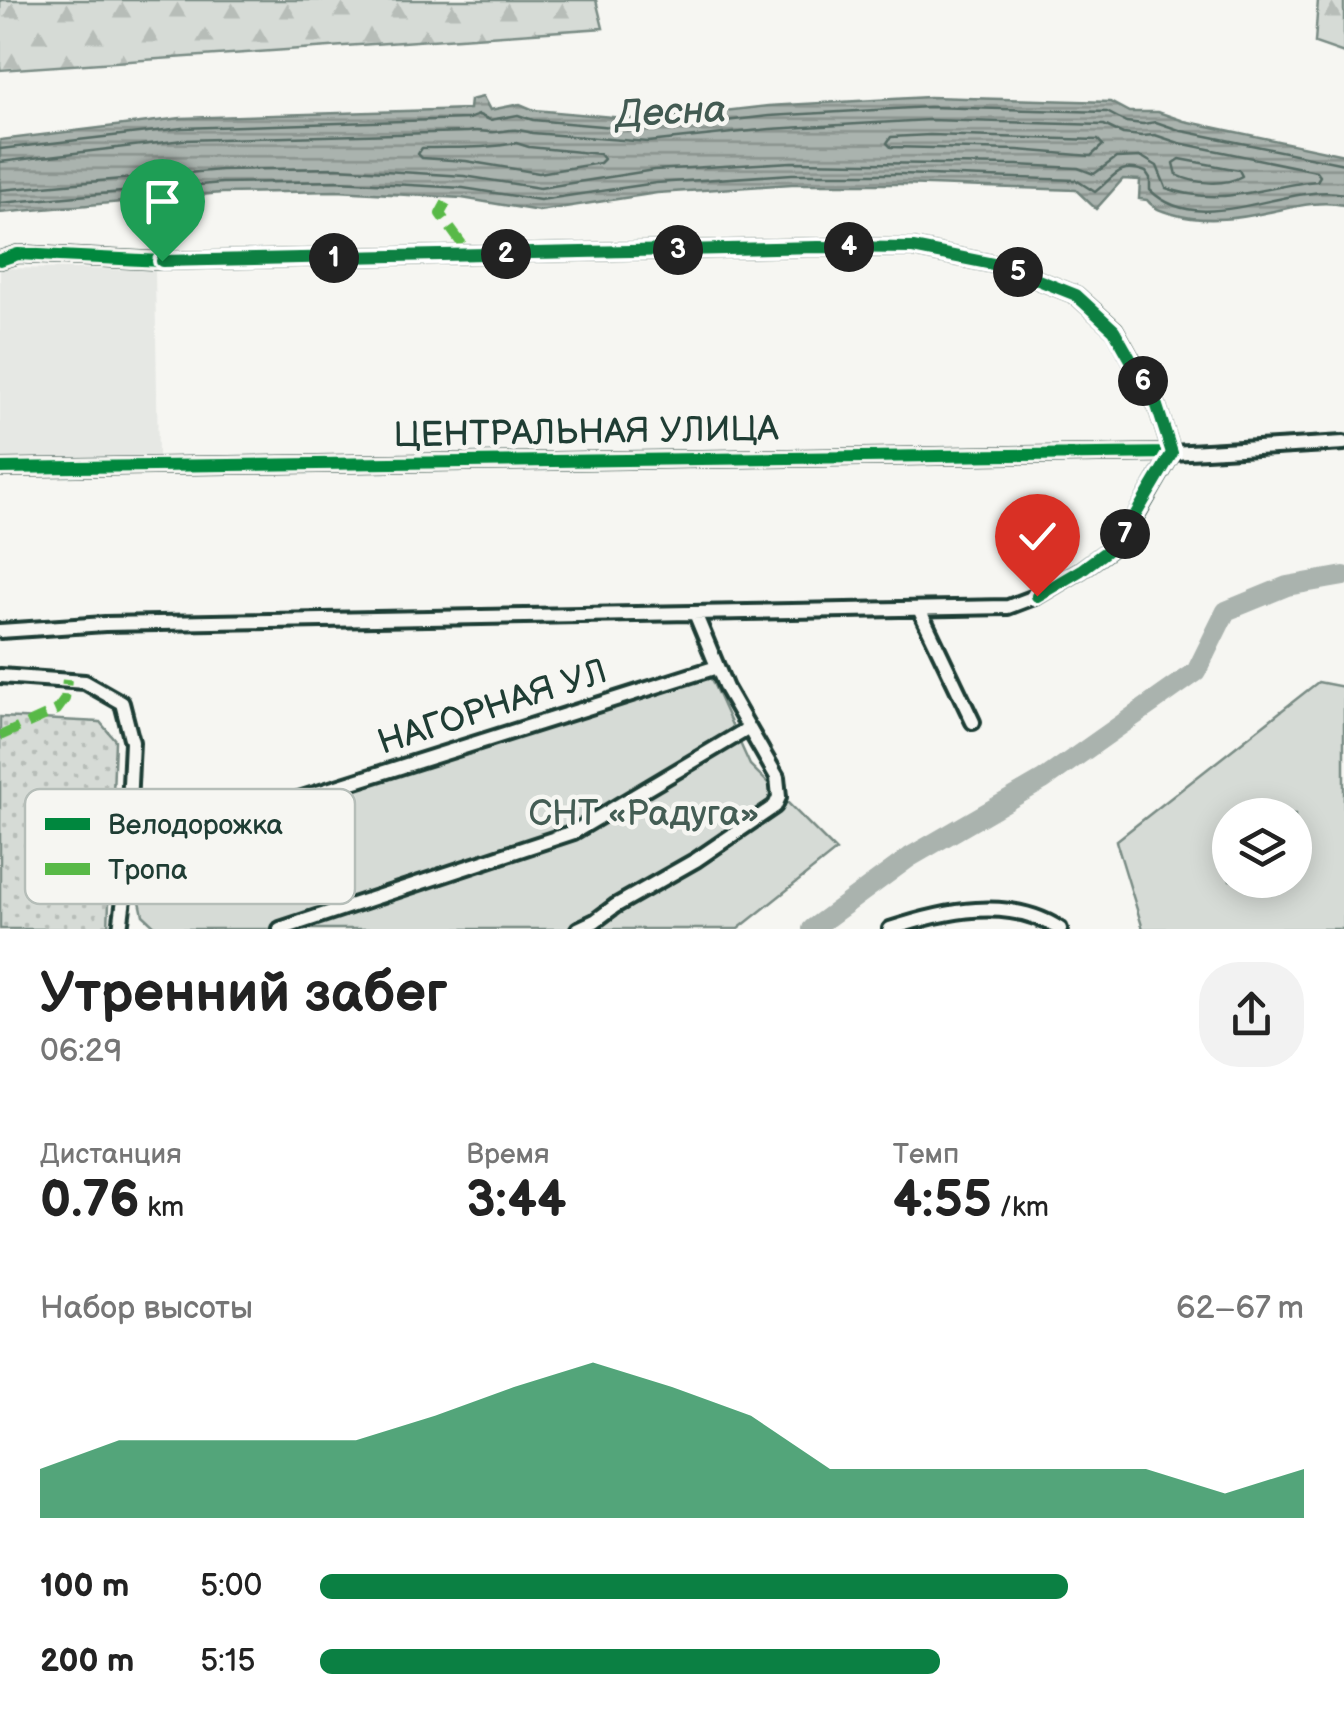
<!DOCTYPE html>
<html lang="ru">
<meta charset="utf-8">
<style>
:root{--surface:#fff;--page:#f2f2f2;--text:#222;--muted:#767676;--accent:#0b8043}
body{margin:0;font-family:"Balsamiq Sans",sans-serif;background:var(--page);color:var(--text);height:100vh;display:flex;flex-direction:column;font-size:38px;white-space:nowrap}
*{box-sizing:border-box;margin:0}
p{font-size:32px;color:var(--muted)}
.icon{flex:none;width:55px;height:55px;fill:none;stroke:currentColor;stroke-width:2;stroke-linecap:round;stroke-linejoin:round}
.map{position:relative;height:929px;overflow:hidden}
.details{display:flex;flex-direction:column;background:var(--surface);flex:1}
.details>*{flex:none}
.buttons{position:absolute;left:1212px;top:798px;display:grid;gap:20px}
.buttons a{display:grid;place-items:center;width:100px;height:100px;border-radius:50%;background:var(--surface);box-shadow:0 5px 25px #0003;font-size:50px}
.pin{position:absolute;display:grid;place-items:center;width:85px;height:85px;color:#fff;margin:-102px -42px;border-radius:50% 50% 50% 0;rotate:-45deg;box-shadow:0 0 10px #0007}
.pin .icon{rotate:45deg}
.km{position:absolute;width:50px;height:50px;margin:-25px;border-radius:50%;background:#222;color:#fff;font-size:28px;line-height:50px;text-align:center}
.round{display:grid;place-items:center;flex:none;width:105px;height:105px;border-radius:40px;background:var(--page)}
.overview{display:flex;align-items:center;justify-content:space-between;height:170px;padding:0 40px}
h1{font-size:55px;font-weight:600;line-height:75px}
.figures{display:grid;grid-template-columns:repeat(3,1fr);gap:15px;height:170px;padding:10px 40px}
.figures div{display:grid;align-content:center}
.figures b{font-size:50px;font-weight:600}
.figures small{font-size:28px;font-weight:400}
.figures p{font-size:28px}
.chart{height:280px;padding:20px 40px}
.chart p{display:flex;justify-content:space-between}
.chart svg{width:100%;height:180px;margin-top:10px;fill:var(--accent);opacity:.7}
ul{padding:0 40px;list-style:none;font-size:32px}
li{display:grid;grid-template-columns:160px 120px 1fr;align-items:center;height:75px}
li i{height:25px;border-radius:12px;background:var(--accent)}
.map>svg:first-child{display:block}
.built{fill:#e6e8e4}
.grass{fill:url(#grass-dots);stroke:#7a8c85;stroke-width:2.5}
.forest{fill:url(#forest-firs);stroke:#7a8c85;stroke-width:2.5}
.garden{fill:#d6dbd6;stroke:#7a8c85;stroke-width:2.5;fill-rule:evenodd}
.water{fill:url(#water-rules);stroke:#72847d;stroke-width:2.5}
.lines{fill:none;stroke-linecap:round;stroke-linejoin:round}
.shore{stroke:#576c65;stroke-width:2.5}
.river{stroke:#aab3ae;stroke-width:20}
.minor-casing{stroke:#1f3d34;stroke-width:20}
.minor{stroke:#f6f6f2;stroke-width:12}
.quiet{stroke:#58b947;stroke-width:10;stroke-dasharray:20 10;stroke-linecap:butt}
.cycleway-casing{stroke:#f6f6f2;stroke-width:19}
.cycleway{stroke:#00873e;stroke-width:12}
.route-casing{stroke:#fff;stroke-width:20}
.route{stroke:#0b8043;stroke-width:12}
.labels{text-anchor:middle;stroke-width:9;stroke-linejoin:round;paint-order:stroke}
.street-label{font-size:35px;fill:#1f3d34;stroke:#f6f6f2}
.park-label{font-size:35px;fill:#445d54;stroke:#f6f6f2}
.water-label{font-size:38px;font-style:italic;fill:#425a52;stroke:#f6f6f2}
.key{fill:#f6f6f2;stroke:#b6beb9;stroke-width:2.5}
.key-label{font-size:28px;fill:#1f3d34}
</style>
<div class="map">
<svg width="1344" height="929" viewBox="0 0 1344 929">
<defs>
<pattern id="grass-dots" width="8" height="8" patternUnits="userSpaceOnUse" patternTransform="scale(2.5)"><rect width="8" height="8" fill="#d6dbd6"/><path d="M2 2h.1M6 6h.1" fill="none" stroke="#b7bdb8" stroke-width="1.8" stroke-linecap="round"/></pattern>
<pattern id="forest-firs" width="22" height="20" patternUnits="userSpaceOnUse" patternTransform="scale(2.5)"><rect width="22" height="20" fill="#d6dbd6"/><path d="M5 1l3.5 6h-7zM16 11l3.5 6h-7z" fill="#b7bdb8"/></pattern>
<pattern id="water-rules" width="6" height="5" patternUnits="userSpaceOnUse" patternTransform="scale(2.5)"><rect width="6" height="5" fill="#aab3ae"/><path d="M0 2.5h6" fill="none" stroke="#8a938e"/></pattern>
</defs>
<rect width="100%" height="100%" fill="#f6f6f2"/>
<filter id="ink" filterUnits="userSpaceOnUse"><feTurbulence type="fractalNoise" baseFrequency=".01" numOctaves="2"/><feDisplacementMap in="SourceGraphic" scale="20" xChannelSelector="R" yChannelSelector="G"/><feConvolveMatrix kernelMatrix="1 2 1 2 8 2 1 2 1" color-interpolation-filters="sRGB"/></filter>
<g filter="url(#ink)">
<path class="built" d="M0,268L155,270L158,457L0,459Z"/>
<path class="grass" d="M0,717L100,722L115,740L108,929H0Z"/>
<path class="forest" d="M0,0H596L603,28L0,70Z
M1318,0H1344V53L1315,43Z"/>
<path class="garden" d="M708,672L750,765L836,851L738,929H158L143,915L128,845Z
M1318,682L1344,687V929H1143L1116,841ZM1295,815V880H1230V815Z"/>
<path class="water" d="M483,97L490,110L520,104L534,110L646,120L768,106L929,97L1110,102L1129,112H1158L1184,121L1344,155V205C1321,200 1297,206 1274,211C1242,218 1206,224 1173,214C1162,211 1154,209 1147,200L1139,199L1140,180L1123,179L1096,209L1076,190L901,184H792L657,193L539,211L462,198L337,191L222,193L0,213V140L181,118L469,109L470,100Z"/>
<g class="lines">
<path class="shore" d="M930,135L1098,140L1103,145L1091,156L1018,150L891,147L887,143L891,137Z
M516,143L529,147L600,154L604,159L600,163L539,173L466,161L422,158L418,154L422,148C454,147 485,149 516,143Z
M0,149L182,128L468,119L479,115L490,120L518,115L533,120L647,130L769,116L929,107L1107,112L1126,122L1143,124L1156,122L1182,131L1344,164
M1180,159L1239,170L1242,176C1225,186 1195,184 1177,175L1174,163Z
M0,162L183,140L468,132C479,129 485,133 496,132C512,130 516,128 532,133L648,142L770,129L929,120L1104,125L1123,134L1142,136L1155,135L1179,143L1316,171L1320,176L1317,181C1262,186 1222,208 1166,188L1157,166L1142,157L1116,158L1094,174L1078,168L1017,165L792,162L654,170L540,188L464,176L337,168L221,170L0,190
M0,203L222,183L338,181L463,188L540,200L656,183L792,174H901L1076,180L1095,192C1115,177 1117,162 1146,172L1150,178V190C1201,240 1285,182 1344,194"/>
<path class="river" d="M812,929L910,857L1043,780L1196,672L1226,611L1287,586L1344,576"/>
<defs>
<path id="minor" d="M0,260L18,254L162,261L818,247L913,248L1003,266L1076,295L1115,330L1157,406L1172,453L0,468
M919,609L973,722
M0,631L105,624L1008,607L1037,596L1081,570L1121,541L1172,453L1344,443
M0,676L85,682L122,703L132,742L125,891L120,929
M286,803L717,667
M280,929L574,832L749,728
M578,929L595,921L615,906L696,860L775,806L779,797L777,777L726,688L695,613
M890,929C944,911 1009,896 1060,929"/>
</defs>
<use href="#minor" class="minor-casing"/>
<use href="#minor" class="minor"/>
<path class="quiet" d="M446,203L440,214L470,255
M0,736L57,710L65,699L67,680"/>
<defs>
<path id="cycleway" d="M0,260L18,254L162,261L818,247L913,248L1003,266L1076,295L1115,330L1157,406L1172,453L0,468"/>
</defs>
<use href="#cycleway" class="cycleway-casing"/>
<use href="#cycleway" class="cycleway"/>
</g>
</g>
<g class="lines" filter="url(#ink)">
<defs>
<path id="route" d="M162,261L818,247L913,248L1003,266L1076,295L1114,330L1157,406L1172,453L1120,541L1081,570L1037,596"/>
</defs>
<use href="#route" class="route-casing"/>
<use href="#route" class="route"/>
</g>
<g class="labels">
<g class="street-label">
<text transform="translate(586 431) rotate(-1)" y="12">ЦЕНТРАЛЬНАЯ УЛИЦА</text>
<text transform="translate(492 706) rotate(-18)" y="12">НАГОРНАЯ УЛ</text>
</g>
<g class="park-label">
<text x="644" y="825">СНТ «Радуга»</text>
</g>
<g class="water-label">
<text transform="translate(671 111) rotate(-3)" y="13">Десна</text>
</g>
</g>
<rect x="25" y="789" width="330" height="115" rx="15" class="key"/>
<rect x="45" y="818" width="45" height="12" fill="#00873e"/>
<rect x="45" y="863" width="45" height="12" fill="#58b947"/>
<g class="key-label">
<text x="108" y="834">Велодорожка</text>
<text x="108" y="879">Тропа</text>
</g>
</svg>
<div class="buttons">
<a><svg class="icon" aria-label="layers" viewBox="0 0 24 24"><path d="M12 4l9 5-9 5-9-5zM3 14l9 5 9-5"/></svg></a>
</div>
<div class="pin" style="left:162px;top:261px;background:#1e9e55"><svg class="icon" aria-label="arrive" viewBox="0 0 24 24"><path d="M6 21V4h12l-3 4 3 4H6"/></svg></div>
<div class="pin" style="left:1037px;top:596px;background:#d93025"><svg class="icon" aria-label="check" viewBox="0 0 24 24"><path d="M5 12l5 5 9-10"/></svg></div>
<b class="km" style="left:334px;top:258px">1</b>
<b class="km" style="left:506px;top:254px">2</b>
<b class="km" style="left:678px;top:250px">3</b>
<b class="km" style="left:849px;top:247px">4</b>
<b class="km" style="left:1018px;top:272px">5</b>
<b class="km" style="left:1143px;top:381px">6</b>
<b class="km" style="left:1125px;top:534px">7</b>
</div>
<section class="details">
<div class="overview"><div><h1>Утренний забег</h1><p>06:29</p></div><a class="round"><svg class="icon" aria-label="share" viewBox="0 0 24 24"><path d="M12 15V3M7 8l5-5 5 5M5 13v7h14v-7"/></svg></a></div>
<div class="figures">
<div><p>Дистанция</p><b>0.76<small> km</small></b></div>
<div><p>Время</p><b>3:44</b></div>
<div><p>Темп</p><b>4:55<small> /km</small></b></div>
</div>
<div class="chart"><p><span>Набор высоты</span>62–67 m</p>
<svg viewBox="0 0 160 44" preserveAspectRatio="none"><path d="M0 44V32L10 25L20 25L30 25L40 25L50 19L60 12L70 6L80 12L90 19L100 32L110 32L120 32L130 32L140 32L150 38L160 32V44z"/></svg>
</div>
<ul>
<li><b>100 m</b>5:00<i style="width:76%"></i></li>
<li><b>200 m</b>5:15<i style="width:63%"></i></li>
</ul>
</section>
